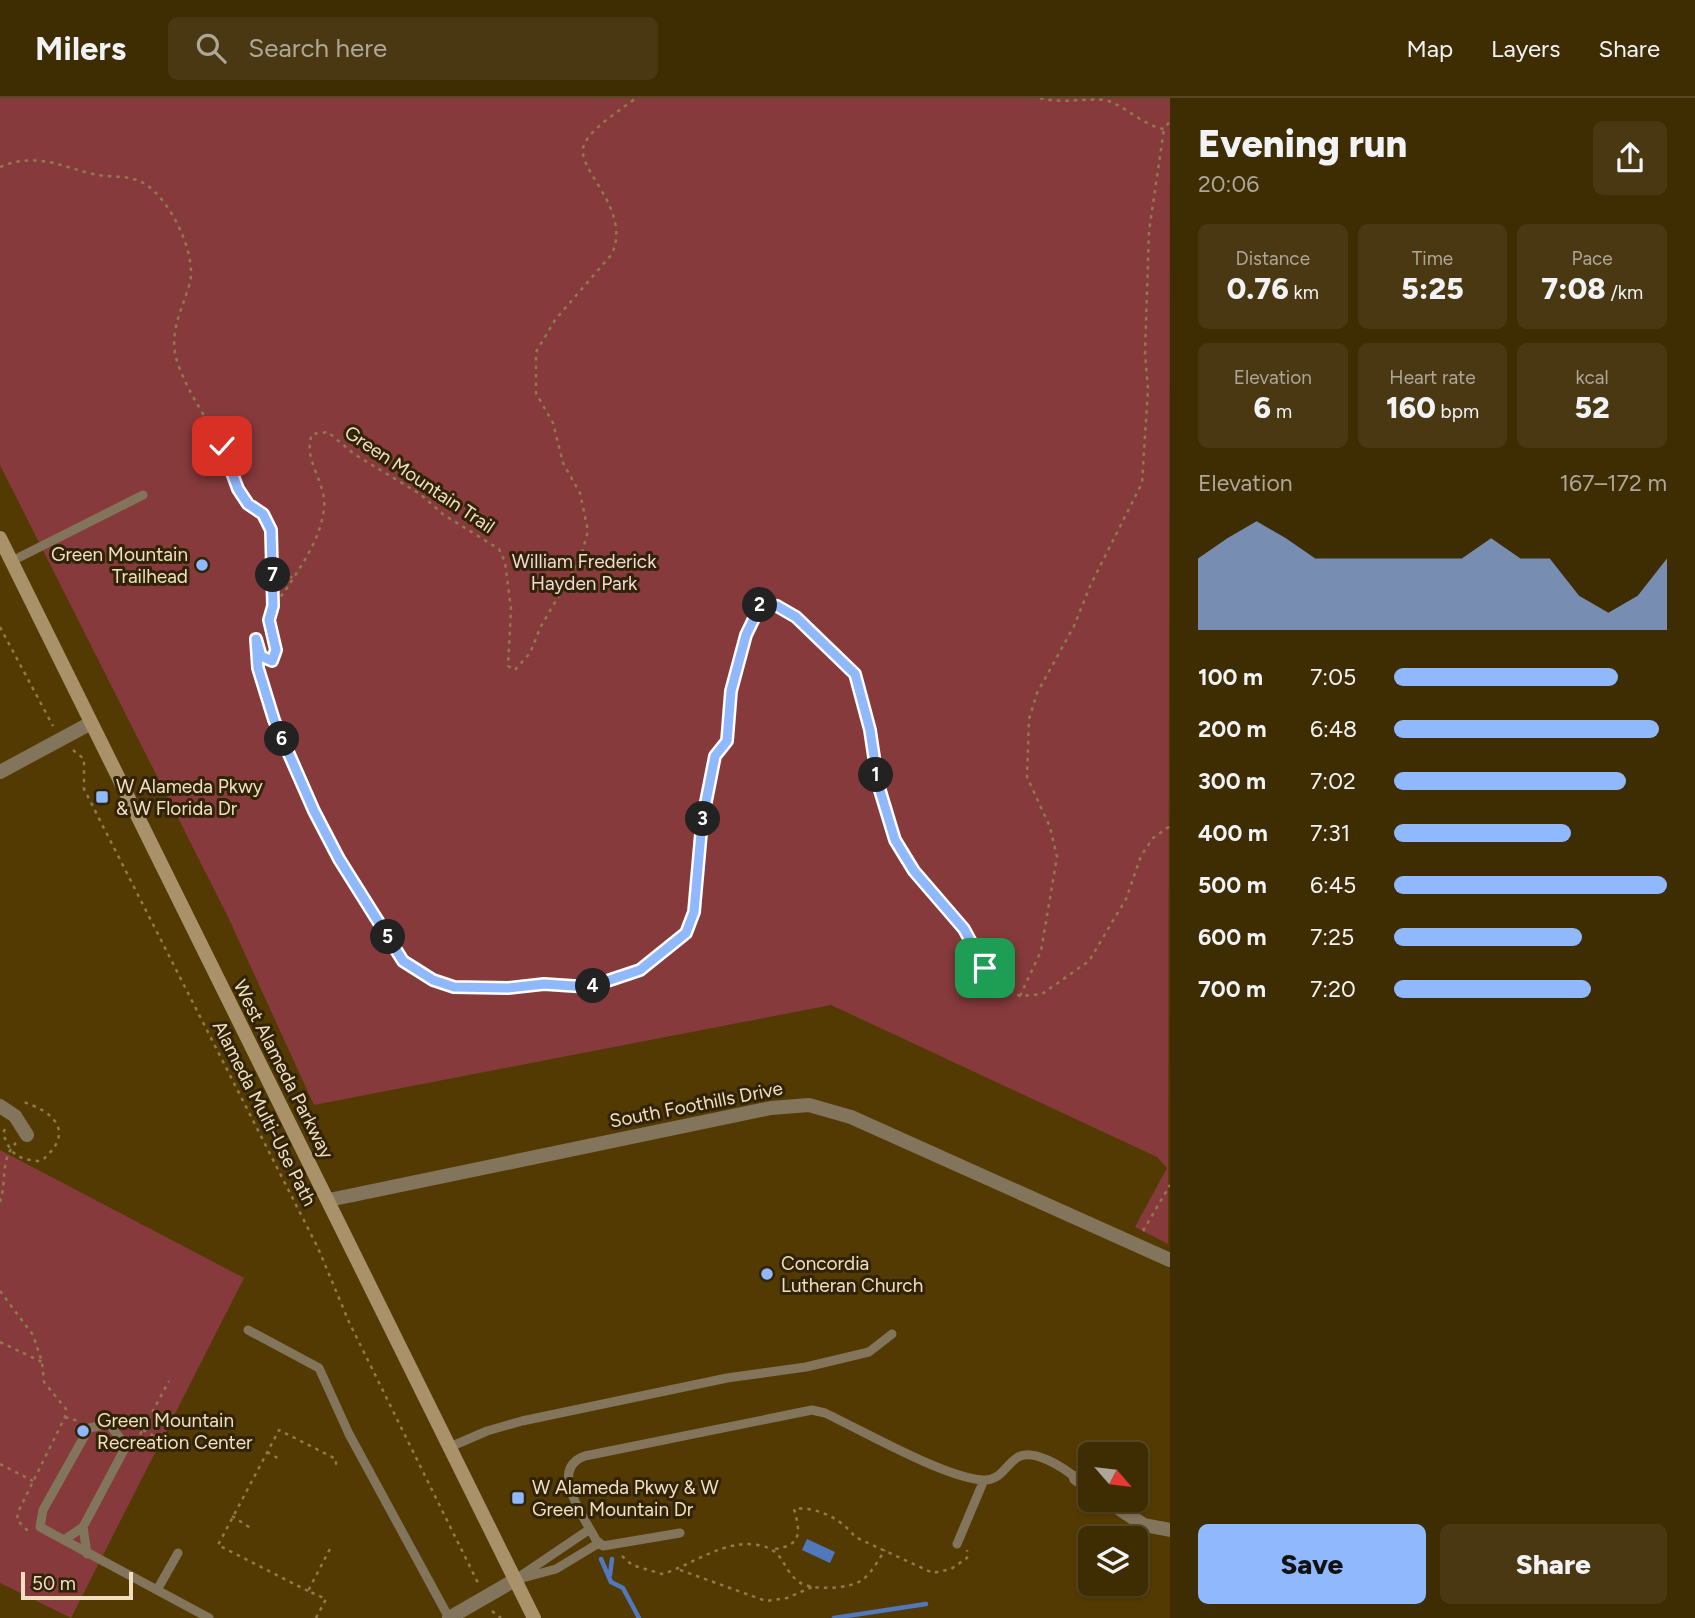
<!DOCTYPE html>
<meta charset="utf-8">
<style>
:root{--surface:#3e2c02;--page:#493811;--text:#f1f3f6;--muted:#ada799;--line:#574824;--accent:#90b8fd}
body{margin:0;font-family:Figtree,sans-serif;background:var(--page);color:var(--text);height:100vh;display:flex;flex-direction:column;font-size:26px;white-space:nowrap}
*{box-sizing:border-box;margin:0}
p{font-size:23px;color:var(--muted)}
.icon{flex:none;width:38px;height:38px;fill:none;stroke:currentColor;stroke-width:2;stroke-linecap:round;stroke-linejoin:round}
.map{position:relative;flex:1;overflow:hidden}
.sheet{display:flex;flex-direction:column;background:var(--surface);width:525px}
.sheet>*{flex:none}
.needle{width:46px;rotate:118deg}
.buttons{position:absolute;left:1078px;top:1344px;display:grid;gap:14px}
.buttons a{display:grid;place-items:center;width:70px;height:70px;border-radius:10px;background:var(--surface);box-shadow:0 2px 5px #0004,0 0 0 2px var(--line);font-size:35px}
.scale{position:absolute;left:21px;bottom:18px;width:112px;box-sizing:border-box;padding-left:7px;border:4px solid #f2dfc0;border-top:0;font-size:19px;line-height:24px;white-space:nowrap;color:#f2dfc0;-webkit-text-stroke:5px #312308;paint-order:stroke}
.pin{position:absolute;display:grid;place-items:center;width:60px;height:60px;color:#fff;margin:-30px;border-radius:14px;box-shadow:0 4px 10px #0006}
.km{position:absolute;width:35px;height:35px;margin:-18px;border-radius:50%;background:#222;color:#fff;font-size:19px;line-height:35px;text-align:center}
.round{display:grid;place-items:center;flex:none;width:74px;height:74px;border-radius:10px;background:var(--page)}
.headline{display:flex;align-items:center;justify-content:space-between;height:119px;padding:0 28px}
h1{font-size:38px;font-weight:800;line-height:52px}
.metrics{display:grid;grid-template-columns:repeat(3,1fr);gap:10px;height:119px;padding:7px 28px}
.metrics div{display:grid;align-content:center;border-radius:10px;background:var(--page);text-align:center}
.metrics b{font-size:30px;font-weight:800}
.metrics small{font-size:19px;font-weight:400}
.metrics p{font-size:19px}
.chart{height:196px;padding:14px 28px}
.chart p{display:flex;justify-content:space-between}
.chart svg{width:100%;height:126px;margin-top:7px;fill:var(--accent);opacity:.7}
.action{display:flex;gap:14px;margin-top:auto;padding:14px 28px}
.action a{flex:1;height:80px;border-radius:10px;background:var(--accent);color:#111;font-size:28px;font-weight:800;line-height:80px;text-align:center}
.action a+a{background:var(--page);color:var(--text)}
ul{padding:0 28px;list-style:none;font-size:23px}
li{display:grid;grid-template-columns:112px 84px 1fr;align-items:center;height:52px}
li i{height:18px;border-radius:9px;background:var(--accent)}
header{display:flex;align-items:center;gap:42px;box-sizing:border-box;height:98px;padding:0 35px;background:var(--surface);border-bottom:2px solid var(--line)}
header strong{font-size:33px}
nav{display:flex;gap:38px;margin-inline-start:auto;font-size:24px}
.search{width:490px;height:63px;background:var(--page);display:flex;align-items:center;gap:18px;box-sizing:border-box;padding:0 24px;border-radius:10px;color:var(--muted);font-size:26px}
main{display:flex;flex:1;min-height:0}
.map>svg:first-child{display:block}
.green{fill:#863a3c}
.water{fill:#5178bd}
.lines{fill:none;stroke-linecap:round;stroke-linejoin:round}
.stream{stroke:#5178bd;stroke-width:4.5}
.path{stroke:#907a4c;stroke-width:2.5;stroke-dasharray:3.5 5;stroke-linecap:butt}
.lane{stroke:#83755b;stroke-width:9}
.street{stroke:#83755b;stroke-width:14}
.secondary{stroke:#a99269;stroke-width:14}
.route-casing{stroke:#fff;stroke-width:14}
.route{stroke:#90b8fd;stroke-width:9}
.poi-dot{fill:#90b8fd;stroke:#312308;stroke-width:2.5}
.labels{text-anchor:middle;stroke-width:6;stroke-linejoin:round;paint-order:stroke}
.street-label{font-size:19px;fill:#f2dfc0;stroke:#312308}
.poi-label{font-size:19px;fill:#f2dfc0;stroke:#312308;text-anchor:start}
.park-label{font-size:19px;fill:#f2d8d6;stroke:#312308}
</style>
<header>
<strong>Milers</strong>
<div class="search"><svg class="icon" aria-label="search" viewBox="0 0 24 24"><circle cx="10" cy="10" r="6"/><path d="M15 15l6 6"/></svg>Search here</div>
<nav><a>Map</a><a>Layers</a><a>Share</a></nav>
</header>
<main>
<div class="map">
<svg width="1170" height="1520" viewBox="0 0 1170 1520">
<rect width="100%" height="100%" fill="#533a03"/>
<path class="green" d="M0,0H1170L1168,1146L1135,1129L1167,1070L1157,1059L831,907L314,1007L228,819L0,367Z
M0,1052L244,1180L71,1520L0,1485Z"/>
<path class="water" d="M807,1441L835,1454L830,1465L802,1452Z"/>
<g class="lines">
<path class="stream" d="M601,1461L611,1484L623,1490L639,1520
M610,1477L612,1461
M834,1520L926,1506"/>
<path class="path" d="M1040,0C1063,6 1084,0 1105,2C1127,8 1141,27 1164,31L1170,23
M0,69C36,54 60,68 93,76C110,80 129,76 145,86C170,101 199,159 189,188C180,217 167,238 179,269C190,298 208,322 222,349C230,364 233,384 242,398C250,410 264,414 269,428C278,452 273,483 273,508
M273,460L292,480
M0,529L53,628
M255,541L258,570L274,622L314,713L339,761L403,863L433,882L455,889L508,890L544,886L589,889L640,872L686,835L694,814L702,724L715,658L727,643L731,593L746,537L761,506L777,508L796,519L855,576L870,632L878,686L895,742L914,773L964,831L985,870L1004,890L1020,898L1042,896L1089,863L1126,801L1141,758L1153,740L1170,728
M258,547L266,563H272L276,559C278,542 266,527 272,511C275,504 281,499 285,493C301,468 321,441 324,410C327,384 302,362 312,336L328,334L354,356L420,396L444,417L499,451L505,464L511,511L508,568L515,572L530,555L541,528L580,462L588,433L580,395L563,365L553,325L536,295V254L555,222L612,156C632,109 574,71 584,47C590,31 623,10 636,0
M73,652L84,661V691L318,1150L349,1224L478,1485
M1020,898L1041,853L1057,759L1050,729L1027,679L1029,621L1037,595L1074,528L1091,486L1142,385L1148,291L1145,255L1149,133L1164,31
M5,1031L3,1035C10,1057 19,1062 41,1063C76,1035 55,1013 20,1003
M0,1104C7,1083 0,1060 16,1045
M1143,1133L1170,1087
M0,1193L33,1237L42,1264L44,1284L66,1311L65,1319L18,1414L17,1422L29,1434
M0,1244L42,1264
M65,1319L78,1323
M143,1332L165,1344
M136,1344L169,1283
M267,1354L281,1362
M0,1366L33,1383
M232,1418L252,1431
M775,1451C803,1447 800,1433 794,1411C816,1408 842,1421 855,1439L933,1475L951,1471L967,1460V1452
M622,1458L632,1467L662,1476C693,1467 723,1441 758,1447C786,1452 781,1471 799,1484C812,1493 850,1491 862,1482C871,1476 879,1461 885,1452
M680,1472L766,1503L787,1500L812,1489
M308,1493L218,1447L279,1332L336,1361V1370
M492,1513L501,1520
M316,1520L326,1501L308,1493L332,1447"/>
<path class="lane" d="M12,463L143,397
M248,1232L319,1270L349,1336L449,1520
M450,1349L487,1333L522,1323L727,1280L806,1269L869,1254L892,1236
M83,1429L64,1442L40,1429L43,1412L89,1330L109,1326L123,1344L124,1352L83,1429L87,1456
M680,1435L603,1448L596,1442C585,1420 547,1371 585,1358L812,1312L825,1315C863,1333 945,1380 983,1382C1001,1383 1005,1367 1018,1359C1034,1350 1064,1370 1076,1380
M64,1442L209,1520
M957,1446L984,1382
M519,1479L590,1431
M515,1482L556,1471L599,1445
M157,1492L178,1455"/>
<path class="street" d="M0,674L91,625
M0,1008L15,1018L27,1037
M329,1102L771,1010L809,1007L851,1019L1170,1162
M1076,1380L1090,1390
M1106,1402L1144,1427L1170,1432
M449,1520L515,1482"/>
<path class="secondary" d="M0,440L534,1520"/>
</g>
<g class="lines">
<defs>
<path id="route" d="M222,348L238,391L248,406L263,416L271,432L273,508L269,522L276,552L272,563L261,558L256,541L258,570L274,622L314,713L339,761L403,863L433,882L454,889L508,890L544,886L589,889L640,872L686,835L694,814L702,724L715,658L727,643L731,593L746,537L761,506L777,508L796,519L855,576L870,632L878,686L895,742L914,773L964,831L985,870"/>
</defs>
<use href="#route" class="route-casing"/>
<use href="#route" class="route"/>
</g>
<g class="poi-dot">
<circle cx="202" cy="467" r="7"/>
<rect x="95" y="692" width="14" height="14" rx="3.5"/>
<circle cx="767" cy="1176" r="7"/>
<circle cx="83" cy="1333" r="7"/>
<rect x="511" y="1393" width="14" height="14" rx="3.5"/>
</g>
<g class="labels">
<g class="street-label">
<text transform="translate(420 381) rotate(34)" y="7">Green Mountain Trail</text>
<text transform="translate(284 971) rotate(63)" y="7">West Alameda Parkway</text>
<text transform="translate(696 1006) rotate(-11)" y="7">South Foothills Drive</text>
<text transform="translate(265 1015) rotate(63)" y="7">Alameda Multi-Use Path</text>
</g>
<g class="poi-label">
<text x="188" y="463" text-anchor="end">Green Mountain<tspan x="188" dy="22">Trailhead</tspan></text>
<text x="116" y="695">W Alameda Pkwy<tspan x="116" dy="22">&amp; W Florida Dr</tspan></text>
<text x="781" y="1172">Concordia<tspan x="781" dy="22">Lutheran Church</tspan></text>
<text x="97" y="1329">Green Mountain<tspan x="97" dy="22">Recreation Center</tspan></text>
<text x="532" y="1396">W Alameda Pkwy &amp; W<tspan x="532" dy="22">Green Mountain Dr</tspan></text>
</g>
<g class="park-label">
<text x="584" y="470">William Frederick<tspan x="584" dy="22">Hayden Park</tspan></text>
</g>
</g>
</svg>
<div class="buttons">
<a><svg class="needle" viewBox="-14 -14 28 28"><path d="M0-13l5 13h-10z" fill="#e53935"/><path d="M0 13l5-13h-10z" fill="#ada799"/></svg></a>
<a><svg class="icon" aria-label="layers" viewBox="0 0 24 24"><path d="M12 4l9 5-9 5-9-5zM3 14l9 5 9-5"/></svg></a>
</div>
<div class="scale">50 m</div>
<div class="pin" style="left:985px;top:870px;background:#1e9e55"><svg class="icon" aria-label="arrive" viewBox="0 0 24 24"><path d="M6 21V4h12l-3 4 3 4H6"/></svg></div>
<div class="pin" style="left:222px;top:348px;background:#d93025"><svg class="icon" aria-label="check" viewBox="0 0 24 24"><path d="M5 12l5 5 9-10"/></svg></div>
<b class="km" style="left:876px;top:677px">1</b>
<b class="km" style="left:760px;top:507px">2</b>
<b class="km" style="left:703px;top:721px">3</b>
<b class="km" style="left:593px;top:888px">4</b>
<b class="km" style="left:388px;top:839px">5</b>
<b class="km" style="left:282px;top:641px">6</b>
<b class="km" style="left:273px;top:477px">7</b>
</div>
<section class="sheet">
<div class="headline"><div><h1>Evening run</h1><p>20:06</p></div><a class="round"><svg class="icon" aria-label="share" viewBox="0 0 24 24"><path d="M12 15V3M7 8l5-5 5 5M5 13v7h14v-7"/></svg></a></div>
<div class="metrics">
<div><p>Distance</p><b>0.76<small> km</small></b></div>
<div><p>Time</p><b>5:25</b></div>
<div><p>Pace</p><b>7:08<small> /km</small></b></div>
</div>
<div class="metrics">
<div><p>Elevation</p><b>6<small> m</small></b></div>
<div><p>Heart rate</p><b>160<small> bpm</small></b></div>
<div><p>kcal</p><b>52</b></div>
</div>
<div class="chart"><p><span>Elevation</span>167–172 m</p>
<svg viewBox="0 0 160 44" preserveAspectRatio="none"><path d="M0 44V19L10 12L20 6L30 12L40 19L50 19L60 19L70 19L80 19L90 19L100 12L110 19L120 19L130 32L140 38L150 32L160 19V44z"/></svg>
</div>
<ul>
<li><b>100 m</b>7:05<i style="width:82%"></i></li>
<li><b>200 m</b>6:48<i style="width:97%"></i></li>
<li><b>300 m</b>7:02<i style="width:85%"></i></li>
<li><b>400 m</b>7:31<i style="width:65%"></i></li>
<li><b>500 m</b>6:45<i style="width:100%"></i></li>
<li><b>600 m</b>7:25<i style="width:69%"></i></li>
<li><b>700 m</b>7:20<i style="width:72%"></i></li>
</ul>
<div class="action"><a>Save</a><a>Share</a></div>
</section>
</main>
